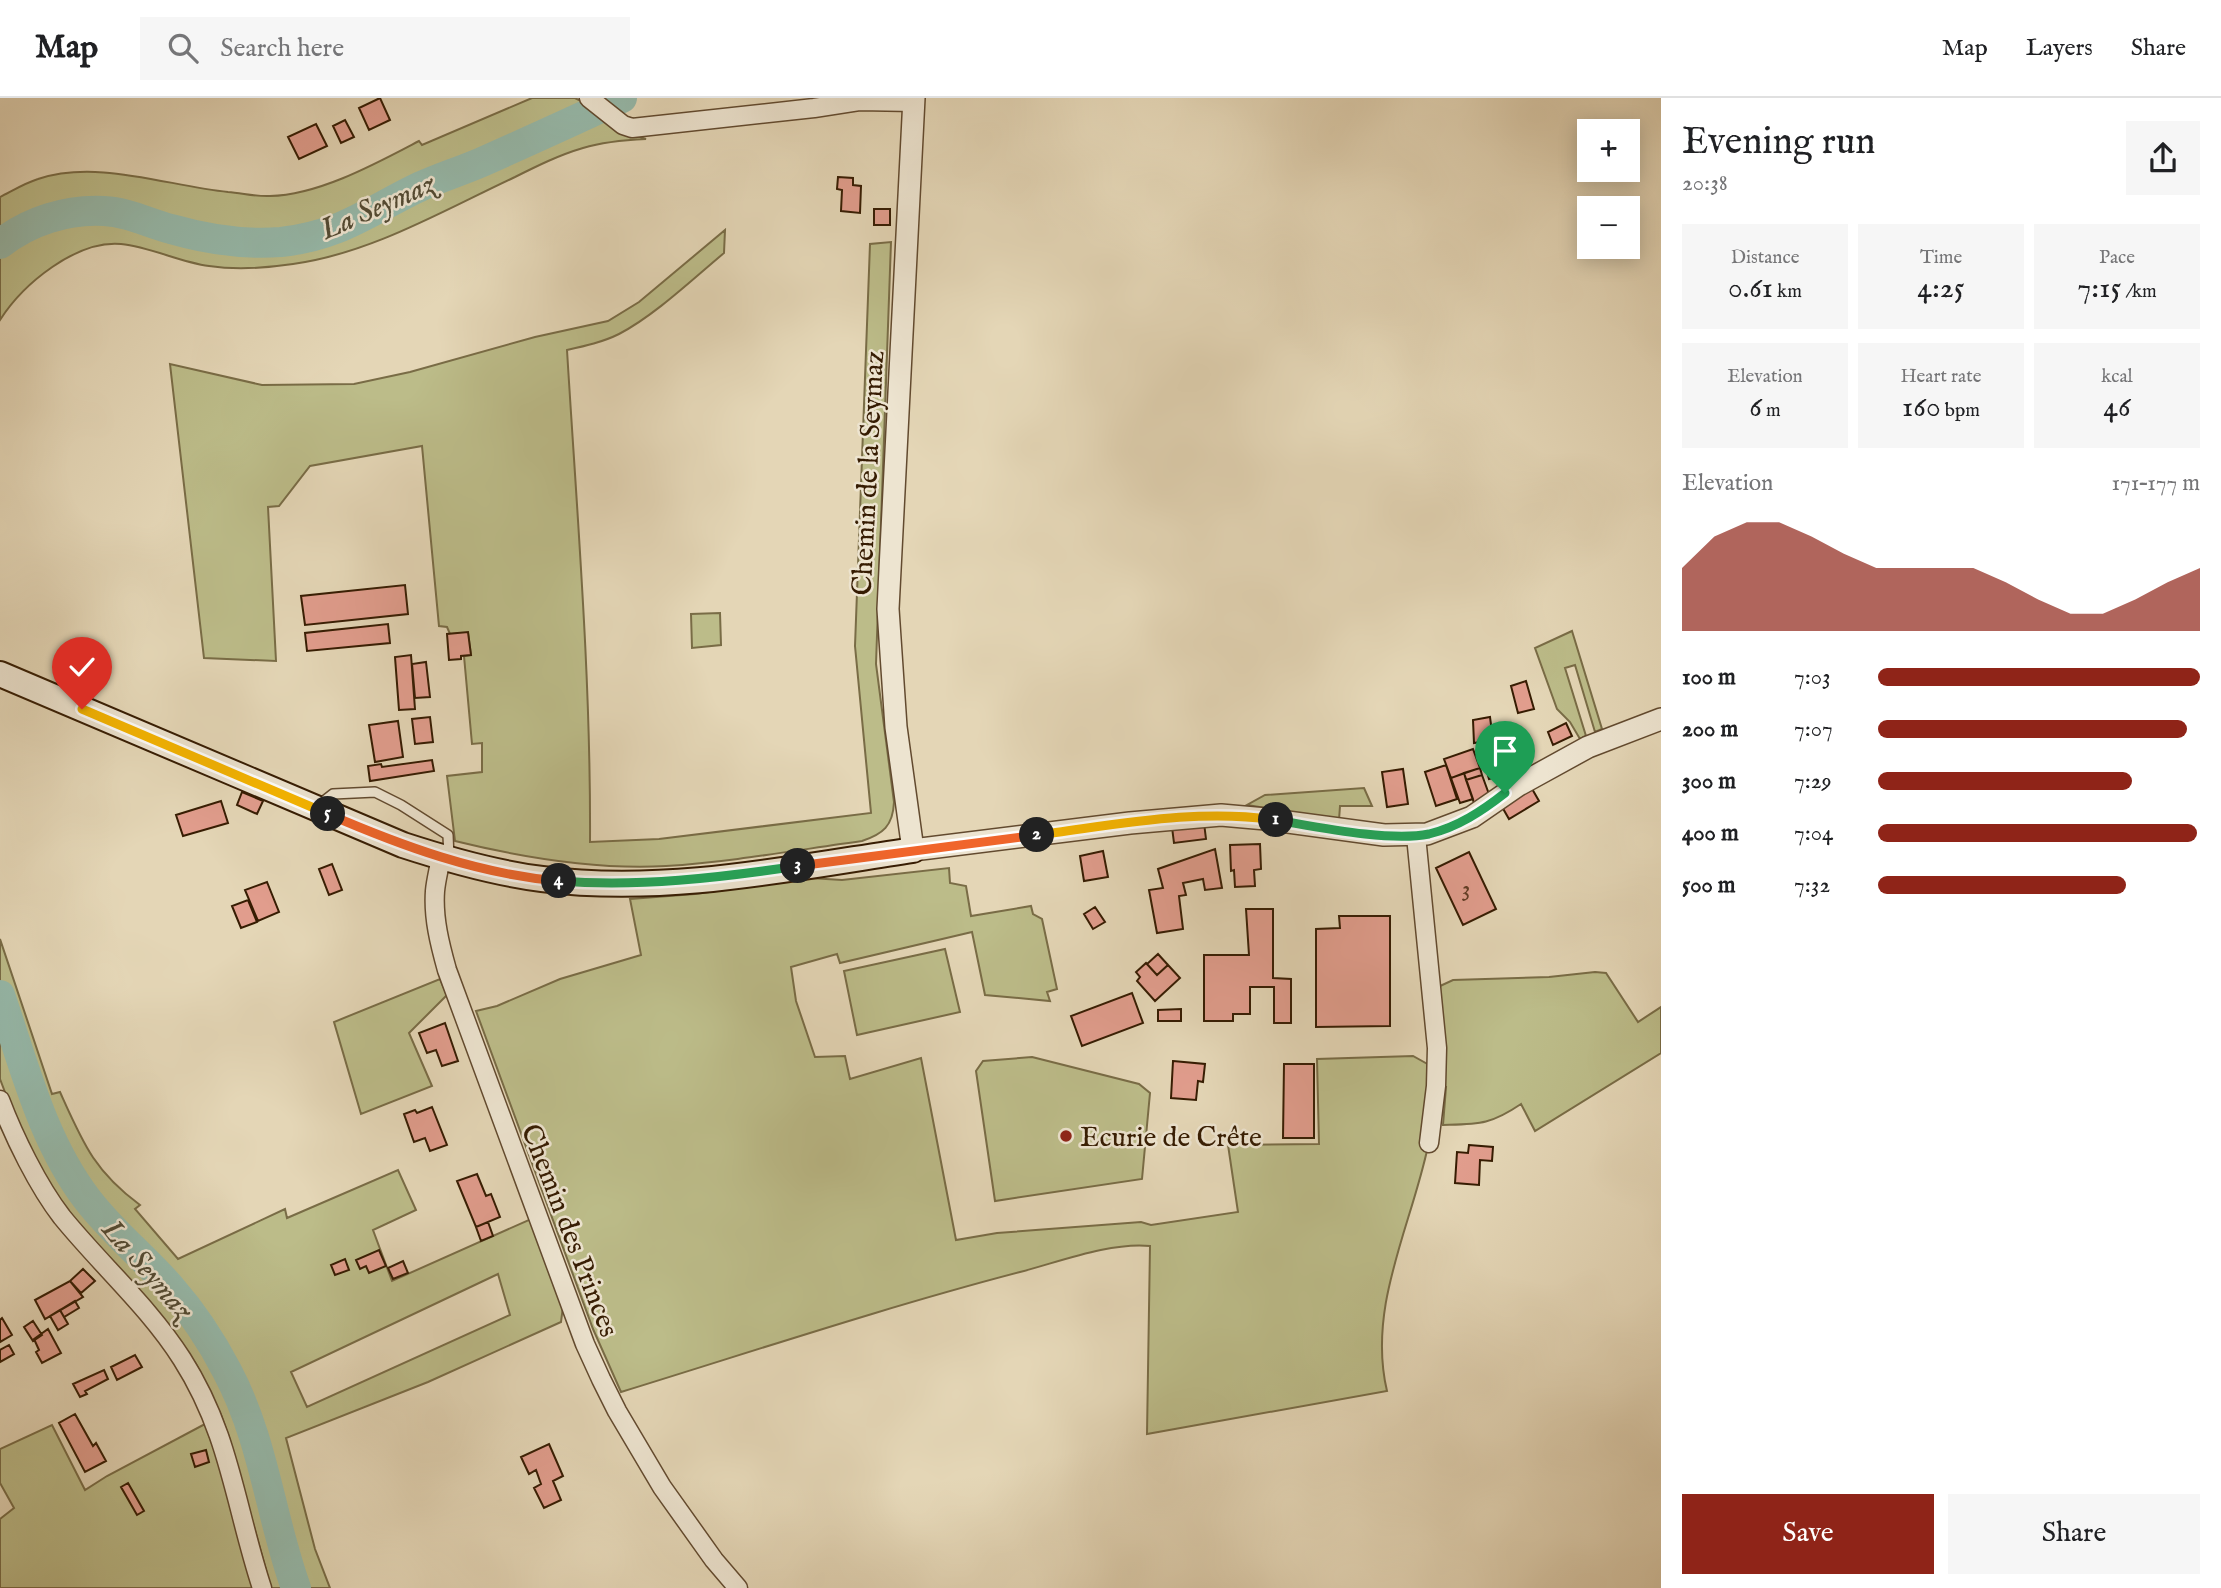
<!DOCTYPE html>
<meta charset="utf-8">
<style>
:root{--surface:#fff;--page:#f6f6f6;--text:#202124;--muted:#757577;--line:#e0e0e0;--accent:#8f2418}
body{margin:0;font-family:"IM FELL English",serif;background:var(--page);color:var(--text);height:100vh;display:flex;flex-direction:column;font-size:26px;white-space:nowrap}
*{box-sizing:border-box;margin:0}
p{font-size:23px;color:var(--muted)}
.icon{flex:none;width:38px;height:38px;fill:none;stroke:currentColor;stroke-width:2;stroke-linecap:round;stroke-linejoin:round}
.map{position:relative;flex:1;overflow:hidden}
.details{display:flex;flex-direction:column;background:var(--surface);width:560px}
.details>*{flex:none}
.tools{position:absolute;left:1577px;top:21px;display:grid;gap:14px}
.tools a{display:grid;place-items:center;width:63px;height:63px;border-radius:0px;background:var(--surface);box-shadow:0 4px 18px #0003;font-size:35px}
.pin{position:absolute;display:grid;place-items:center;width:60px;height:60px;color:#fff;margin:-72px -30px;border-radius:50% 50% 50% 0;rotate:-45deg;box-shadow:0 0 7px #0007}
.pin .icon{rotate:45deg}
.km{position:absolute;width:35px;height:35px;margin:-18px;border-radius:50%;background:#222;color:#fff;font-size:19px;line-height:35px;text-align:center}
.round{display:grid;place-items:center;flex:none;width:74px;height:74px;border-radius:0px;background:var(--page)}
.head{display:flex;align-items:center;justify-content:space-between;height:119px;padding:0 21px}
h1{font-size:38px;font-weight:600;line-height:52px}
.stats{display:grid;grid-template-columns:repeat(3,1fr);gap:10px;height:119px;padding:7px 21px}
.stats div{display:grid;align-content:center;border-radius:0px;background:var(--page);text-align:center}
.stats b{font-size:30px;font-weight:600}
.stats small{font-size:19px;font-weight:400}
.stats p{font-size:19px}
.chart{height:196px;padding:14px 21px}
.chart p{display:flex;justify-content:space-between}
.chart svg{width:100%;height:126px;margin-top:7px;fill:var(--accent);opacity:.7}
.button{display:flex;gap:14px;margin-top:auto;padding:14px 21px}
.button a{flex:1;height:80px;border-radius:0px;background:var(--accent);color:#fff;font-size:28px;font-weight:600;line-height:80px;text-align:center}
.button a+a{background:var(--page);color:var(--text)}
ul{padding:0 21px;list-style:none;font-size:23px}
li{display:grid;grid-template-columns:112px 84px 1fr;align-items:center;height:52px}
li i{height:18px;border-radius:9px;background:var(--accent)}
header{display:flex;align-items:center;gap:42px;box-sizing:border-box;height:98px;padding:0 35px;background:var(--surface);border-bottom:2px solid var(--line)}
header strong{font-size:33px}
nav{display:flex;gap:38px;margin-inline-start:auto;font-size:24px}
.search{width:490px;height:63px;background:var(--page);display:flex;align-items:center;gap:18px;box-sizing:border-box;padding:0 24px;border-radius:0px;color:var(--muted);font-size:26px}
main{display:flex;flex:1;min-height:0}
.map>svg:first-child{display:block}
.green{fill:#bcbc89;stroke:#796c46;stroke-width:2;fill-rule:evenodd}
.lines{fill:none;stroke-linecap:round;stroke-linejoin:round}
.river{stroke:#96b9aa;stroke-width:30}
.building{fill:#e19d8d;stroke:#361c02;stroke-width:2}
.service-casing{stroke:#624a2f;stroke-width:12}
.minor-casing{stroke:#624a2f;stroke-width:21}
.tertiary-casing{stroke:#624a2f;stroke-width:24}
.secondary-casing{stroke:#361c02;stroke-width:28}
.service{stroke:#ede4d0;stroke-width:9}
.minor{stroke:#ede4d0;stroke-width:18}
.tertiary{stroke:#ede4d0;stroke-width:21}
.secondary{stroke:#ede4d0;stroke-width:24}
.split-1-casing{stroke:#fff;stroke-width:14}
.split-2-casing{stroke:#fff;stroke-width:14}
.split-3-casing{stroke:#fff;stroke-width:14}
.split-4-casing{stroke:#fff;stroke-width:14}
.split-5-casing{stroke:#fff;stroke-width:14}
.split-6-casing{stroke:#fff;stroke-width:14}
.split-1{stroke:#22a559;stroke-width:9}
.split-2{stroke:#f5b400;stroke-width:9}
.split-3{stroke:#f0652b;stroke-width:9}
.split-4{stroke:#22a559;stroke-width:9}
.split-5{stroke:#f0652b;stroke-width:9}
.split-6{stroke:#f5b400;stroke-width:9}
.poi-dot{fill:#8f2418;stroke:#ede4d0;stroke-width:2.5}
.labels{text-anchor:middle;stroke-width:5;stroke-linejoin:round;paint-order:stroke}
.number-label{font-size:24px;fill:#613c25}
.street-label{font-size:28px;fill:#361c02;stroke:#ede4d0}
.poi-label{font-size:28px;fill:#361c02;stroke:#ede4d0;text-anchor:start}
.water-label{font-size:30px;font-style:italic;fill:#534b34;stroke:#ede4d0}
</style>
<header>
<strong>Map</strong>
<div class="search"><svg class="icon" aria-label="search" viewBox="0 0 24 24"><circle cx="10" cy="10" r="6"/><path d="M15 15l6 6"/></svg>Search here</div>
<nav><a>Map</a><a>Layers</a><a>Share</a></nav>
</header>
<main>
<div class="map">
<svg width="1661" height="1490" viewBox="0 0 1661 1490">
<rect width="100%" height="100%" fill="#e4d6b6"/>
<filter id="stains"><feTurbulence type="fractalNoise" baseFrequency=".00286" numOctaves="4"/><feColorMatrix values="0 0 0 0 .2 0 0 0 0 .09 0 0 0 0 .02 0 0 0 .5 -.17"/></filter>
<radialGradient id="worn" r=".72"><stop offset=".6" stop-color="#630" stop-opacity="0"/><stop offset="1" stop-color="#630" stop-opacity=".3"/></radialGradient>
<path class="green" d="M532,0H575L583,4L619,32L646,41C624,42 603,44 583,50C559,57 537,68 515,79C444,112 372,155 293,166C266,170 236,172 209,168C179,164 151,149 121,146C76,142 23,186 0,222V99C12,93 25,85 38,81C97,61 168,88 228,94C242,95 257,99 270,98C319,97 377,65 419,43L422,47Z
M725,132L724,155C694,180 654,218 619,236C603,244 585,248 567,252C577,416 591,580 590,744L659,741L871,715L855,548L870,146L891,144L876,566L894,704C893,728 883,736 862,743C797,752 731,764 666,768C595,772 524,760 455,743L447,678L482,674V645L472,646L464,558L471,557L468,535L450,536L447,529L439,528L422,348L310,368L279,408L268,409L276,563L204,560L170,266L262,287L354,286L410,274L535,239L608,223L639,204Z
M720,515L721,547L692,550L691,516Z
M1572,533L1602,631L1595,634L1575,567L1565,570L1586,638L1580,641L1570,624L1557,611L1535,550Z
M1364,690L1372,708H1340L1339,722L1247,707L1265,697Z
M949,770L950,785L966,788L971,818L1031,808L1033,816L1042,821L1057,891L1047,894L1050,903L985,897L972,834L840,865L837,856L791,869L796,903L815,959L845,958L850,981L921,960L956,1142L997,1135L1141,1124L1151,1127L1238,1114L1228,1047L1319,1046L1317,961L1413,958L1431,968C1430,993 1433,1024 1428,1048C1411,1129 1367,1209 1387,1293L1147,1336L1150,1148C1110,1144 1059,1164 1020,1174C886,1209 754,1253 621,1294L593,1231L476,913L497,908L560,881L641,857L630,801L695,796L810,780L842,782Z
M0,841L52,996L60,994C83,1045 94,1073 140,1107L135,1111L178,1161L285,1111L287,1120L398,1072L416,1112L373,1132L392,1183L531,1121L563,1208L561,1224L428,1284L286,1340L315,1451L330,1490H271L229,1339L221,1317L196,1266L176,1238L74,1121L47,1083L19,1031L0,981ZM498,1176L510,1217L307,1309L291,1274Z
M945,851L960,914L857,937L844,873Z
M1595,874L1606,875L1638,924L1661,909V955L1535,1033L1521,1006C1490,1027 1479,1026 1443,1027L1446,989H1441L1438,889L1453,882L1549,879Z
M440,881L447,897L409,935L432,988L361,1016L334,924Z
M1032,959L1139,986L1150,995L1142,1081L995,1103L976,973L983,963Z
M205,1326L225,1382L257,1490H0V1421L14,1410L0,1385V1351L52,1327L85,1392L107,1378Z"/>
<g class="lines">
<path class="river" d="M0,146C29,123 67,111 104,113C128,114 148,125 171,131C206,141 244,147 281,144C337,138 365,116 413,92C435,81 459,74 482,64C529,43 576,22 622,0
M0,897C24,967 42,1042 87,1101C112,1134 144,1159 171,1190C193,1215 212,1244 227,1273C264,1342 270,1418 296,1490"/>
</g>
<path class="building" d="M380,0L390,22L369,32L359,10Z
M345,22L354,39L341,45L333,28Z
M316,26L327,48L299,61L288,39Z
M838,79L853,80V87L861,88L860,115L841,113L842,92L837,91Z
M874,111H890V127H874Z
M405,487L408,516L305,527L301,498Z
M388,526L390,545L307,553L305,535Z
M468,534L471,557L461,558V561L449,562L447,536Z
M411,557L415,611L399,612L395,559Z
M426,564L430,599L415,600L412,566Z
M1526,583L1534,611L1518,615L1511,588Z
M430,619L433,644L415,646L412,621Z
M1490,619L1493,642L1474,645L1473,622Z
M398,623L403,659L375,664L369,627Z
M1566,625L1572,638L1553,647L1548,634Z
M1473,651L1480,670L1451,680L1444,661Z
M1510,660L1514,674L1489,681L1485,667Z
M432,662L434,673L370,683L368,668L381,666L382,669Z
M1446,667L1457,701L1436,708L1425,674Z
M1480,670L1482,677L1466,682L1464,675Z
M1403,671L1408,706L1387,709L1382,674Z
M1464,675L1473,701L1460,705L1451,680Z
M1482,677L1490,699L1474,705L1466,682Z
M1531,689L1539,703L1509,721L1501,707Z
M242,694L263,703L257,716L237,707Z
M221,703L228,725L183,738L176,717Z
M1204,725L1206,741L1174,745L1172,729Z
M1260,746L1261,771L1254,772L1255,788L1235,789L1234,772L1231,773L1230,747Z
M1215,751L1222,790L1205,792L1203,781L1183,785L1186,797L1179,798L1183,831L1157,835L1149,792L1163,790L1158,771Z
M1103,753L1108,779L1084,783L1080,758Z
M1469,754L1496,811L1463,827L1436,770Z
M332,766L342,792L329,797L319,771Z
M267,784L279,814L258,823L245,792Z
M248,802L257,824L241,830L232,808Z
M1095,809L1105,824L1093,831L1084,816Z
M1246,811H1273V880L1291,881V925H1274V889H1250V916H1233V923H1204V857H1249Z
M1339,818H1390V928L1316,929V831L1340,830Z
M1158,856L1168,867L1157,877L1147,866Z
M1146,865L1157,877L1168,867L1180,880L1155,903L1137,883L1140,879L1136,874Z
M1132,895L1143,925L1082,948L1071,918Z
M1181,911V923H1158V912Z
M445,925L458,963L442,968L436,952L427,955L419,935Z
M1173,963L1205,966L1203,984L1198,983L1196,1002L1171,1000Z
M1284,966H1314V1040H1283Z
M432,1009L447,1047L430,1053L425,1040L414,1044L404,1016L415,1012L417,1015Z
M1469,1047L1493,1049L1492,1063L1480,1062L1479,1087L1455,1085L1457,1054L1468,1055Z
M477,1076L486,1098L491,1096L500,1119L476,1129L457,1083Z
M488,1124L493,1138L481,1143L476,1129Z
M379,1152L386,1168L369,1175L366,1168L360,1171L356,1162Z
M345,1161L349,1172L335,1177L331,1167Z
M403,1163L408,1175L393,1181L388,1170Z
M83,1171L95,1183L81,1195L70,1183Z
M70,1183L83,1199L45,1221L35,1202Z
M75,1203L79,1210L64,1219L60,1212Z
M60,1212L68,1226L58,1232L50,1218Z
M2,1220L12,1237L0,1244V1222Z
M33,1223L42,1237L33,1243L24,1229Z
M48,1231L61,1255L42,1265L36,1254L39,1252L34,1241Z
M9,1247L14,1256L0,1264V1252Z
M135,1257L142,1269L117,1282L111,1269Z
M104,1272L108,1281L85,1293L87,1296L80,1299L73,1286Z
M75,1316L93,1348L96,1345L106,1363L85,1374L59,1325Z
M549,1346L563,1378L553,1383L561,1402L544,1410L534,1390L541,1386L536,1372L529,1376L521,1359Z
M206,1352L209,1364L195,1369L191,1356Z
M128,1385L144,1413L137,1417L121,1389Z"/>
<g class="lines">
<defs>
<path id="service" d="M319,707L333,696L375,694L401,707L448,737L449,760"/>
<path id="minor" d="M589,0L623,27L632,30L814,10L859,3L914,4
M1416,738L1437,950L1436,988L1429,1045
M441,759C439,771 436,782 435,793C433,820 440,847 447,872L585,1246L601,1281L617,1313L662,1389L714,1462L738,1490
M0,1002C14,1039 38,1088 62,1119C101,1167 149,1209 182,1261C230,1336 235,1408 262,1490"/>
<path id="tertiary" d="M914,0L888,511L896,629L913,752L1130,725L1221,717L1266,721L1384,737L1427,736L1472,719L1517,688L1588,649L1661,621"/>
<path id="secondary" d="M0,576L403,747C449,762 494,775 542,781C666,797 792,770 913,752"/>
</defs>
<use href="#service" class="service-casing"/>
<use href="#minor" class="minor-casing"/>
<use href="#tertiary" class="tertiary-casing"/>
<use href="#secondary" class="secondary-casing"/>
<use href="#service" class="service"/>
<use href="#minor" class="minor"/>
<use href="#tertiary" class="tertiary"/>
<use href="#secondary" class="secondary"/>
</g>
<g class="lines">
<defs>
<path id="split-1" d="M1276,722C1318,729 1389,744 1429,736C1458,729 1482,713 1505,695"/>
<path id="split-2" d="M1037,737C1116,727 1197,710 1276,722"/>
<path id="split-3" d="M798,768L1037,737"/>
<path id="split-4" d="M559,783C640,789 718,780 798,768"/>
<path id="split-5" d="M328,716C402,748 478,776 559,783"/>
<path id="split-6" d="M82,611L328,716"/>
</defs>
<use href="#split-1" class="split-1-casing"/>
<use href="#split-2" class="split-2-casing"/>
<use href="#split-3" class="split-3-casing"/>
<use href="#split-4" class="split-4-casing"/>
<use href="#split-5" class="split-5-casing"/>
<use href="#split-6" class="split-6-casing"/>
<use href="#split-1" class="split-1"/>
<use href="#split-2" class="split-2"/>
<use href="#split-3" class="split-3"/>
<use href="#split-4" class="split-4"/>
<use href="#split-5" class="split-5"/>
<use href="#split-6" class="split-6"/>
</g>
<circle class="poi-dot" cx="1066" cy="1038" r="7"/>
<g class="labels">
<g class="number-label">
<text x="1466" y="798">3</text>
</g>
<g class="street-label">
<text transform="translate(867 375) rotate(-87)" y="10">Chemin de la Seymaz</text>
<text transform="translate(571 1132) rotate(69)" y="10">Chemin des Princes</text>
</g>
<g class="poi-label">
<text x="1080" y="1048">Ecurie de Crête</text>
</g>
<g class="water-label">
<text transform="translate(377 108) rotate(-24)" y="10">La Seymaz</text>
<text transform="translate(148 1171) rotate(49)" y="10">La Seymaz</text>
</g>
</g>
<rect width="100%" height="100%" filter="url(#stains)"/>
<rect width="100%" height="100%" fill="url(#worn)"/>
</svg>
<div class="tools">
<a>+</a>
<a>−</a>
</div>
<div class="pin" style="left:1505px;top:695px;background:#1e9e55"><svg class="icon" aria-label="arrive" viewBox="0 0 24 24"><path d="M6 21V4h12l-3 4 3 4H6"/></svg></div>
<div class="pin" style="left:82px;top:611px;background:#d93025"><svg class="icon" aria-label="check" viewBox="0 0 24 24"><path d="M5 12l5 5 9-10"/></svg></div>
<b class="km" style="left:1276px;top:722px">1</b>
<b class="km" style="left:1037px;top:737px">2</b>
<b class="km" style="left:798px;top:768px">3</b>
<b class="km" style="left:559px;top:783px">4</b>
<b class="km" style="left:328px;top:716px">5</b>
</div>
<section class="details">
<div class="head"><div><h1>Evening run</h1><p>20:38</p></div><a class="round"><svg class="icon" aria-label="share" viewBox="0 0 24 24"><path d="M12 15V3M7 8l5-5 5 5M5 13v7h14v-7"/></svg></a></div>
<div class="stats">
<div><p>Distance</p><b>0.61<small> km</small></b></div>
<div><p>Time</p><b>4:25</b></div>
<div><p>Pace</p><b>7:15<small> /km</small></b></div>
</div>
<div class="stats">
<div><p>Elevation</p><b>6<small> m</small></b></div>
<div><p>Heart rate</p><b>160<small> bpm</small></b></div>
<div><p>kcal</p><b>46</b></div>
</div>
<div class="chart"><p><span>Elevation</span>171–177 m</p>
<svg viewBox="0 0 160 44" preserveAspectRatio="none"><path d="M0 44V22L10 11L20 6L30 6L40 11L50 17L60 22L70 22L80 22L90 22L100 27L110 33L120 38L130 38L140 33L150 27L160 22V44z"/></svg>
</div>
<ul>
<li><b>100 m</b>7:03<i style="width:100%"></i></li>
<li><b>200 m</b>7:07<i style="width:96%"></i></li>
<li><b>300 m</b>7:29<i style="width:79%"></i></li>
<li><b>400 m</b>7:04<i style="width:99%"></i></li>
<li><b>500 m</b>7:32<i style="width:77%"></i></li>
</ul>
<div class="button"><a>Save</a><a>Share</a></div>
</section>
</main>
